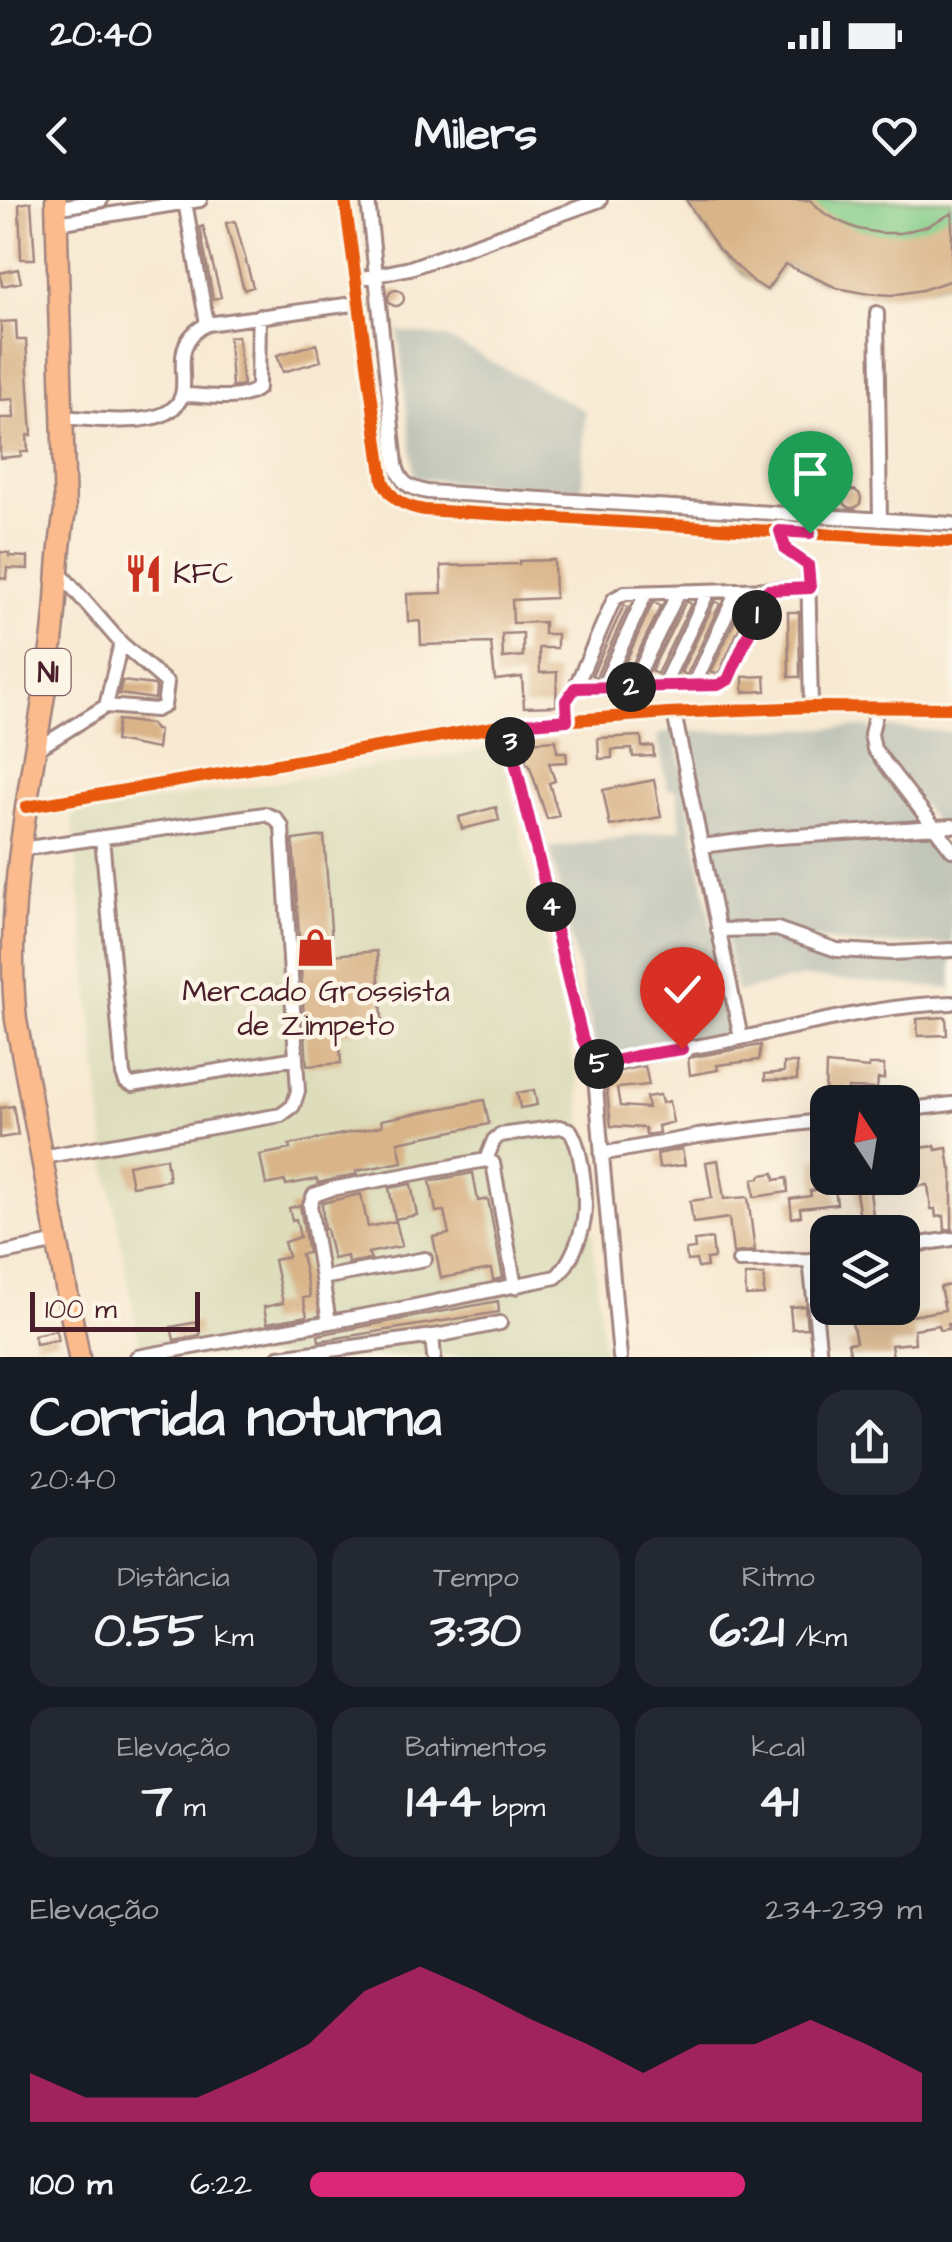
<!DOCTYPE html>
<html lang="pt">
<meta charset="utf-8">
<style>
:root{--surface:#171b24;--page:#242831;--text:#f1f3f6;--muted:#9ea1a6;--accent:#db2777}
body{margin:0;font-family:"Architects Daughter",sans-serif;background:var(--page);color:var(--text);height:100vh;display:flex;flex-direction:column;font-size:38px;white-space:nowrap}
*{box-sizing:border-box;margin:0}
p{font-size:32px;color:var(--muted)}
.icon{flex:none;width:55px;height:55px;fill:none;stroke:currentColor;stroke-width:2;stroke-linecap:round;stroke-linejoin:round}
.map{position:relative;height:1157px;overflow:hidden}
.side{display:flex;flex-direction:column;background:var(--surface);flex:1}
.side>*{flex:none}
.needle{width:65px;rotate:348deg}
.buttons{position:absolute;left:810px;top:885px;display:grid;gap:20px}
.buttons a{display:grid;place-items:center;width:110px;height:110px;border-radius:20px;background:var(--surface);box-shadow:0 10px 40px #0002;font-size:50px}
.scale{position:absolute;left:30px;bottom:25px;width:170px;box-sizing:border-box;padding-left:10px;border:5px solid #4a1f2b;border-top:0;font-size:28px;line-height:35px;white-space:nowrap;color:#4a1f2b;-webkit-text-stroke:8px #fcf5e5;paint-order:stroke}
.pin{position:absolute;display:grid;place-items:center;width:85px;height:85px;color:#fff;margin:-102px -42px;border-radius:50% 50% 50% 0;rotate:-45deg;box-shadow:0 0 10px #0007}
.pin .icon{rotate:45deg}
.km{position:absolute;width:50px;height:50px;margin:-25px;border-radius:50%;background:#222;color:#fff;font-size:28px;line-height:50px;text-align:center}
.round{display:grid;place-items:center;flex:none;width:105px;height:105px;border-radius:30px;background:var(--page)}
.overview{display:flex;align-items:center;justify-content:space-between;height:170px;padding:0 30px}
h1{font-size:55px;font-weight:700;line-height:75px}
.figures{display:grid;grid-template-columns:repeat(3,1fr);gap:15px;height:170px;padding:10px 30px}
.figures div{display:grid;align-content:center;border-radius:25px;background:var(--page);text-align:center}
.figures b{font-size:50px;font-weight:700}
.figures small{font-size:28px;font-weight:400}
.figures p{font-size:28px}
.chart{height:280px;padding:20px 30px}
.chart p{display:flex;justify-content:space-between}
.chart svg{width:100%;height:180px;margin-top:10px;fill:var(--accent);opacity:.7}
ul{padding:0 30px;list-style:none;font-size:32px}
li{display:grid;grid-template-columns:160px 120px 1fr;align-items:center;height:75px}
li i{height:25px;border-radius:12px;background:var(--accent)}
.status{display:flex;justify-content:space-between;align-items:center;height:70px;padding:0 50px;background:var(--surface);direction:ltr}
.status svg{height:28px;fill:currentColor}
header{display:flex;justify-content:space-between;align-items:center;height:130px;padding:0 30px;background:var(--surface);font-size:45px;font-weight:700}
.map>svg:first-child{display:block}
.built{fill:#ddddbc}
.industrial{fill:#c2c6b9}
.green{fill:#85cd89;stroke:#68765a;stroke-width:2.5}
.building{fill:#d9b488;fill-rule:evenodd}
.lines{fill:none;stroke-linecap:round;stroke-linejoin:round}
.minor-casing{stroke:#a1847e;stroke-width:18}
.highway-casing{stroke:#a1847e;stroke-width:25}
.minor{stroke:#fff;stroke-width:12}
.highway{stroke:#fbbb8d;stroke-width:20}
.cycleway-casing{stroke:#fcf5e5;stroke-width:19}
.cycleway{stroke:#e8590c;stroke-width:12}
.route-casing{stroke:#fff;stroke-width:20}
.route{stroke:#db2777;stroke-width:12}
.labels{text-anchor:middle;stroke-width:9;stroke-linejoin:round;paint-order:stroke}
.shield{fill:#fcf5e5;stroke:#7f5f63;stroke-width:2.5}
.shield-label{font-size:28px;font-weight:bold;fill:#4a1f2b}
.poi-label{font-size:30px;fill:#4a1f2b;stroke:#fcf5e5;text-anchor:start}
</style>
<div class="status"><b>20:40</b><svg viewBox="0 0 49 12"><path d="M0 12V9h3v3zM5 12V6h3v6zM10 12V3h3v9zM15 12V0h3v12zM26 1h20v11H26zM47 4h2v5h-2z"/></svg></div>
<header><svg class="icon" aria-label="back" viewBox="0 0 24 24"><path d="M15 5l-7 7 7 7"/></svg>Milers<svg class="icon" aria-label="heart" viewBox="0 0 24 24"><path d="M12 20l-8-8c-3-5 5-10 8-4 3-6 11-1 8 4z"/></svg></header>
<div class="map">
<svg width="952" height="1157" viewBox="0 0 952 1157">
<rect width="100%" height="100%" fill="#fcf5e5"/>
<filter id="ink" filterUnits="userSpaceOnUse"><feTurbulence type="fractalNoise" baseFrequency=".01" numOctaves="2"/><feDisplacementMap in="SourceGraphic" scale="20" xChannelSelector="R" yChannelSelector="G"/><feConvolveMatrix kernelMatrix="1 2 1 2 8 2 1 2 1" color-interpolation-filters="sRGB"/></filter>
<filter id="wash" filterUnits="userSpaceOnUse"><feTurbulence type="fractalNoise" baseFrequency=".0048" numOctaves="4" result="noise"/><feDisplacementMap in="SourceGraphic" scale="40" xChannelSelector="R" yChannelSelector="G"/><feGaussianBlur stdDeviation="2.25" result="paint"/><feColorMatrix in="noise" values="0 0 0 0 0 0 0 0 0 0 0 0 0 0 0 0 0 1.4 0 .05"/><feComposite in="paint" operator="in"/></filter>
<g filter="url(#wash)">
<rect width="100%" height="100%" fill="#f8e9d2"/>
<path class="built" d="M500,547L578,880L604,1157H142L107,967L72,614Z"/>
<path class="industrial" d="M398,131L447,138L585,211L582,289L422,279L414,274Z
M870,527L876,557L952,658V744L856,745L724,725L683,532Z
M877,527L952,532V644L875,544Z
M674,530L732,831L707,841L599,861L550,648L681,629L677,591L667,588L657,535Z
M773,732L836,756L952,754V789L805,777L736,792L726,735Z"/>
<path class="green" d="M687,0H952V80C885,103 847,97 785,64L767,90C730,69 707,36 687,0Z"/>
<g id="blocks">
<path class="building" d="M686,0H810L824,13L841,22L858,29L880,33H901L927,26L952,13V80L922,90L892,95L864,93L837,88L785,64L767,90L754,82L718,49Z
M31,2L35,59H21L19,4Z
M235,21L253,87L244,90L226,23Z
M203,26L221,97L213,99L200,27Z
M18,69L21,82L2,86L0,73Z
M388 98a8 8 0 1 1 16 0a8 8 0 1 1-16 0Z
M16,121L17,140H26L32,235H27L28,252H21V256L0,258V218H14L13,199L0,200L1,122Z
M238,136L243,185L232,187L229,137Z
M316,144L321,161L283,172L277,155Z
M843 299a9 9 0 1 1 18 0a9 9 0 1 1-18 0Z
M0,352L9,353V356L28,357V369L7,368L6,379L0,378Z
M554,360L555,398L512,400L513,423L544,422V434H557V448H539L540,473L557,472L556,506L524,507L522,477L495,480L491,443L421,445L420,421L408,422L407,394L442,393L441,366L519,364V361ZM523,433V456L503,458L502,434Z
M744,400L751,402L719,473L716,474L711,472Z
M686,401L691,404L657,474L651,471Z
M715,401L720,404L687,475L681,472Z
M653,402L661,406L626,477L620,474Z
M624,405L628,407L596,477L592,475Z
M788,412H799L800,477H789Z
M765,476L766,491L743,492V477Z
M122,481L154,485L156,487L155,499L119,494Z
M118,520L151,524L155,530H159L157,549L115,541Z
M641,536L642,547L653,546L654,556L633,557L632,549L612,550V558L599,559L598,538Z
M556,540L557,552H566L567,562L549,563L555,581L549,583L559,616L547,619L529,564H526L525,542Z
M654,580L661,617L610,626L603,590Z
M496,607L499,620L462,629L459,617Z
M324,636L333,755L377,751L383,829L339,833L341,863L307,866L293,640Z
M946,817L947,835L918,836L917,819Z
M761,845L759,860L717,865L718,870L690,875L688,858Z
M784,863H797V880H765V874L784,872Z
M826,864L869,868V865H884V879H878L877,889L848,888L847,898L825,897Z
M645,866L649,885L617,888L620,906L648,908L646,897L660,895L662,903L669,901L673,922L658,926L659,933L646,935L645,928L611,926L605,874Z
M534,890L537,905L520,908L517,893Z
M484,900L489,924L398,942L402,962L356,971L357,974L318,983L317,979L286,985L285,981L266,985L260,955L290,949L289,945L382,926L381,920Z
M13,906L18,935L0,938V908Z
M920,940V948L935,946L936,950L947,948L950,969H952V1029L945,1030L944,1016L936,1017L935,1009H931L928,985L870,992L875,1032H862L854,978H902V943Z
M682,949L685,965L659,968L657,954Z
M821,957L825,989L835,988L837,1004L800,1008L801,1016L792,1018L790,999L811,996L810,991L816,990L812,959Z
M166,958L169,980L132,986L128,965Z
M718,960L724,999L748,997L755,1051L733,1053L729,1018L693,1023L690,1001L712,998L706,962Z
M473,973L478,1001L488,999L503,1078L493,1080L491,1069L441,1078L433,1037L449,1034L444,1011L436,1012L430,981Z
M774,973L775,980L787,978L788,992L754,997L753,979L760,978L761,975Z
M411,984L417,1015L395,1019L389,988Z
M361,994L368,1027L396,1021L402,1046L368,1053L371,1059L348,1063L347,1056L333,1059L326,1029H324L322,1003Z
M300,1005L308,1053L301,1054L310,1097L303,1098L307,1116L267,1123L264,1107L283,1103L274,1060L288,1057L284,1042L300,1037L296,1019L292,1020L289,1008Z
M712,1039L714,1058L706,1059L707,1067L698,1068L696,1060L687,1061L686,1050L695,1049L694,1041Z
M745,1075H764V1095L746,1096Z
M951,1085L952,1123L948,1124L949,1129L940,1130L939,1125L914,1129L915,1143L891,1145L893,1157H851L848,1143L856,1142L851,1117L868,1114L870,1124L887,1120L885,1111L897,1109L899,1118L945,1110L940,1087Z
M498,1101L499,1112L319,1141L318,1135Z
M805,1106L807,1128L792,1129L790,1107Z
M198,1122L200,1135L174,1140L171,1127Z
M56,1130L58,1140L36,1144L34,1135Z"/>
</g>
</g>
<g filter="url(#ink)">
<use href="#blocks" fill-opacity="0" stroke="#a1847e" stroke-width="2.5"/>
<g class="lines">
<defs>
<path id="minor" d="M345,0L383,281C392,300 403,306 424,310L952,342
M368,0L396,265C400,283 409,288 427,292L952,324
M185,2L207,124
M56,8L101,0
M57,23L200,0
M357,79L410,68L600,0
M877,113L880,320
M184,195C206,195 241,203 258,188L259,116
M62,217C90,219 139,225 164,214C207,194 157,150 207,124L360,103
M780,331L786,351L808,365L811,507
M694,485L737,391
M663,486L708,392
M603,487L646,393
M632,487L678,393
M575,488L718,485L727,480L768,390
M106,506L156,510L164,506L167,483L121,443
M877,507L871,534L874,549L952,650
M674,513L741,838
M567,520L566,501L575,488L614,399L625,393L810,388
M506,525L583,837L594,866L620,1157
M37,549L106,506L121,443L59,372
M26,607L506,525L668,513L811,507L952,508
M102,637L123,874L126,882L132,885L296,858
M702,646L764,638L952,626
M21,649L265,614L275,618L282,627L298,891L293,906L281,915L42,957
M718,730L777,729L837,750L892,753L952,750
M594,866C644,854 696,848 746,837C814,823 882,805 952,803
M902,910L952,904
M601,954L698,936L828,920
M486,960L493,963L515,1087
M902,1047L952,1039
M0,1054L58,1042
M810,1060L820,1157
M739,1061L810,1060L828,1057
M322,1078L425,1059
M329,1122L310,1005L314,995L331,989L486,960
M432,1136L434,1157
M137,1157L396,1110L556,1077C570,1065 581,1037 584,1019C587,997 582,948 570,930L560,927L500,935L494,940L486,960
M279,1157L441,1135L500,1123"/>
<path id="highway" d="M56,0L65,312C56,357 58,403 51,449C34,571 3,696 16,820L79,1157"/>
</defs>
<use href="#minor" class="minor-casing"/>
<use href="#highway" class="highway-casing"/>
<use href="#minor" class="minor"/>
<use href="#highway" class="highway"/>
<defs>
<path id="cycleway" d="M345,0L383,281C392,300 403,306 424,310L952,342
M26,607L506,525L668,513L811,507L952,508"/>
</defs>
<use href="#cycleway" class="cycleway-casing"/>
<use href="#cycleway" class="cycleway"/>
</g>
</g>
<g class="lines" filter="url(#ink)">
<defs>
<path id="route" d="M682,849L636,856L594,866L582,837L506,525L567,520L566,501L575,488L718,485L728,480L768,390L810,388L808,365L786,350L780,331L810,333"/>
</defs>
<use href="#route" class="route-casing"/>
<use href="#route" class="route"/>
</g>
<defs>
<symbol id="restaurant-bare" viewBox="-9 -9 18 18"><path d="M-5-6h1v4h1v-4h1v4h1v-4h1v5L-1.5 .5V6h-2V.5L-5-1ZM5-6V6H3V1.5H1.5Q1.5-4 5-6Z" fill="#c8321e" stroke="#fcf5e5" stroke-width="2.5" paint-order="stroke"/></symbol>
<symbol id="shop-bare" viewBox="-9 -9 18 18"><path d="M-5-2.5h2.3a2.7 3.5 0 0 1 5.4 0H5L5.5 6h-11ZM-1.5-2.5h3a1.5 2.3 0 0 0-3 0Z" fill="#c8321e" stroke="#fcf5e5" stroke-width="2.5" paint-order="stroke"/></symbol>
</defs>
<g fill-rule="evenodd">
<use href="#restaurant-bare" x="116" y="346" width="55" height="55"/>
<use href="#shop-bare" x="288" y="720" width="55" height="55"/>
</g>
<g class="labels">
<rect class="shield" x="25.5" y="449" width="45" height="46" rx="8"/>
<g class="shield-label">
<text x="48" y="482">N1</text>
</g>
<g class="poi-label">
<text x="173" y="383">KFC</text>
<text x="316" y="801" text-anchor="middle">Mercado Grossista<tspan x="316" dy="34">de Zimpeto</tspan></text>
</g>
</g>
</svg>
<div class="buttons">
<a><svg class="needle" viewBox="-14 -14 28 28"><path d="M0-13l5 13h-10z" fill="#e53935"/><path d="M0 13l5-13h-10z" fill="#9ea1a6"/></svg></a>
<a><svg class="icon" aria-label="layers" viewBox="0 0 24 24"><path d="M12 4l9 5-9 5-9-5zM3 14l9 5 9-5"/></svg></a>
</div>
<div class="scale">100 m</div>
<div class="pin" style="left:810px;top:333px;background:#1e9e55"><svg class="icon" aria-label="arrive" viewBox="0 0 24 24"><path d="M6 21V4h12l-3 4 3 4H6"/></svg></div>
<div class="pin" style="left:682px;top:849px;background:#d93025"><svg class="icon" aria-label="check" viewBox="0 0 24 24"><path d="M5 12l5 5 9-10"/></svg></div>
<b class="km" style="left:757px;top:415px">1</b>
<b class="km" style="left:631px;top:487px">2</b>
<b class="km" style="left:510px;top:542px">3</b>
<b class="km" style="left:551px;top:707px">4</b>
<b class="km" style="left:599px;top:864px">5</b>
</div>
<section class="side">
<div class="overview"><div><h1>Corrida noturna</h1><p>20:40</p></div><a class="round"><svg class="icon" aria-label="share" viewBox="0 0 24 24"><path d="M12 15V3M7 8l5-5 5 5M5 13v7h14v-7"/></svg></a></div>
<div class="figures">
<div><p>Distância</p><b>0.55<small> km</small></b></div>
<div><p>Tempo</p><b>3:30</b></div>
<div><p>Ritmo</p><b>6:21<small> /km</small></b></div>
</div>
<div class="figures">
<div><p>Elevação</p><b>7<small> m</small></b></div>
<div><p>Batimentos</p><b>144<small> bpm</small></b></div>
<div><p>kcal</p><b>41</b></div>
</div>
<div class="chart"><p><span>Elevação</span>234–239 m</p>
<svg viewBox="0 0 160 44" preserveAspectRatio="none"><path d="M0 44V32L10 38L20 38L30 38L40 32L50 25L60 12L70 6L80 12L90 19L100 25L110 32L120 25L130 25L140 19L150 25L160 32V44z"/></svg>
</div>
<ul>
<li><b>100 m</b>6:22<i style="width:71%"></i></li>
</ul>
</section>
